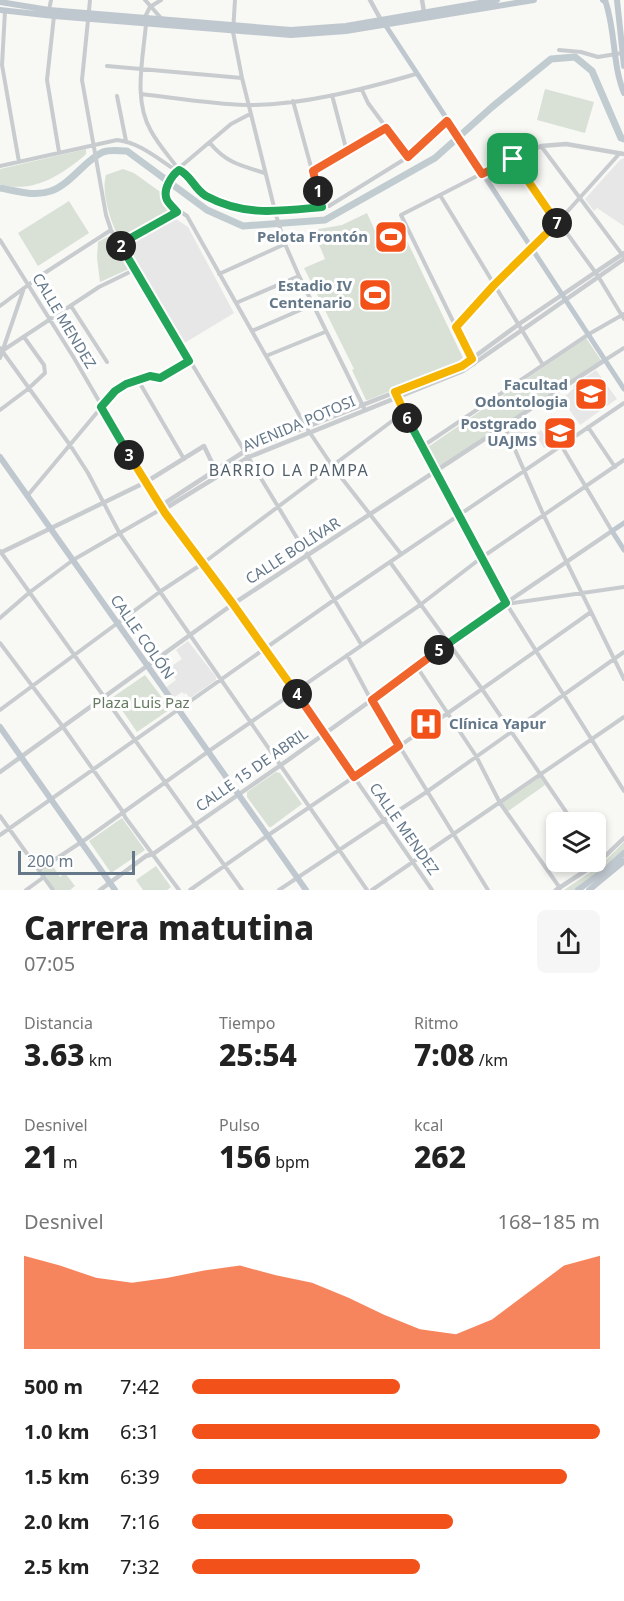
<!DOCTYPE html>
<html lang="es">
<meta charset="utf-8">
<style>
:root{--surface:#fff;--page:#f6f6f6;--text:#222;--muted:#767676;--accent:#f3511a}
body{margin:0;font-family:"Noto Sans",sans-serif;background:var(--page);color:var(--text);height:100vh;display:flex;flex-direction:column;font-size:22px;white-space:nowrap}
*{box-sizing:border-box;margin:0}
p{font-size:20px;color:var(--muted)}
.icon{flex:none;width:33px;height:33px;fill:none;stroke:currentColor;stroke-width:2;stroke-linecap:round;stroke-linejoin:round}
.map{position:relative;height:890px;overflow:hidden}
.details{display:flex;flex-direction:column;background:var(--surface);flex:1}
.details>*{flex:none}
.fabs{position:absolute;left:546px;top:812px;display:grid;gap:12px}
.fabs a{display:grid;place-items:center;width:60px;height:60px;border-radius:9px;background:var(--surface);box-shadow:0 3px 9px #0003;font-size:30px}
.scale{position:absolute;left:18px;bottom:15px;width:117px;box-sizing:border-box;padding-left:6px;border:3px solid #647889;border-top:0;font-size:16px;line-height:21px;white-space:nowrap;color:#647889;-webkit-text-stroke:4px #fff;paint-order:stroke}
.pin{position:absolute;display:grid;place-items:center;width:51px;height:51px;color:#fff;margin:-26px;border-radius:12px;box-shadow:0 3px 9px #0006}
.km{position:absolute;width:30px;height:30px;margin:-15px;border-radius:50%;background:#222;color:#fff;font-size:16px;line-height:30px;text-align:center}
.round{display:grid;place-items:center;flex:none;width:63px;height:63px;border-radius:9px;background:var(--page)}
.overview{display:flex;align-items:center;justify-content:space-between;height:102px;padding:0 24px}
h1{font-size:33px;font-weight:800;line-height:45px}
.stats{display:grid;grid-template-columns:repeat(3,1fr);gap:9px;height:102px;padding:6px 24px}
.stats div{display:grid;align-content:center}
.stats b{font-size:30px;font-weight:800}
.stats small{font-size:16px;font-weight:400}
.stats p{font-size:16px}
.chart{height:168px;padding:12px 24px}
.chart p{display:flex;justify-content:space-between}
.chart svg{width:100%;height:108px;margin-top:6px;fill:var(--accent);opacity:.7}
ul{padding:0 24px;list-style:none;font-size:20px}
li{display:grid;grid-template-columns:96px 72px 1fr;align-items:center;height:45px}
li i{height:15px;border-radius:8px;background:var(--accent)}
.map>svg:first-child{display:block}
.built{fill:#e6e7e6}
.green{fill:#d9e1d6}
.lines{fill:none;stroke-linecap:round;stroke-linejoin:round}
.river{stroke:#c1ccd1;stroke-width:7}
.minor{stroke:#c8cccf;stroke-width:4}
.tertiary{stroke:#c8cccf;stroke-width:4.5}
.secondary{stroke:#c0c8cf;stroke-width:5}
.primary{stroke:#c0c8cf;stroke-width:6}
.trunk{stroke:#c0c8cf;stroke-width:6}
.split-1-casing{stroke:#fff;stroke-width:12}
.split-2-casing{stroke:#fff;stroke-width:12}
.split-3-casing{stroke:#fff;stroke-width:12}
.split-4-casing{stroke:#fff;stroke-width:12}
.split-5-casing{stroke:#fff;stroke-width:12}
.split-6-casing{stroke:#fff;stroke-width:12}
.split-7-casing{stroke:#fff;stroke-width:12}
.split-8-casing{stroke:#fff;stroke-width:12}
.split-1{stroke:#f0652b;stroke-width:8}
.split-2{stroke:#22a559;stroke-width:8}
.split-3{stroke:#22a559;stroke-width:8}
.split-4{stroke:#f5b400;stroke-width:8}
.split-5{stroke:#f0652b;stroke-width:8}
.split-6{stroke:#22a559;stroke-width:8}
.split-7{stroke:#f5b400;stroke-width:8}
.split-8{stroke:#f5b400;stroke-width:8}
.labels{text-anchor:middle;stroke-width:6;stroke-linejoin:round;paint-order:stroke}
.poi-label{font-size:15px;font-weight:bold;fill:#647889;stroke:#fff;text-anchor:end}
.street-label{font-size:15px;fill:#647889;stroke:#fff}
.park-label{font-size:15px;fill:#657a60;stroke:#fff}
.neighbourhood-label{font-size:16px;letter-spacing:1.5px;fill:#53616d;stroke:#fff}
</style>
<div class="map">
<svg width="624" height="890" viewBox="0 0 624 890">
<rect width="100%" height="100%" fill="#f8f8f5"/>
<path class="built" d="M624,158V226L597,208L594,211L585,199L620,160Z
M176,219L188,227L234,313L183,344L129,249L130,244Z
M596,370L617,399L580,425L562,399L574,388L573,386Z
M559,417L568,432L544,448L535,435L541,430L547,438L558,430L552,422Z
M522,422L529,429L527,439H524L523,441L513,440L514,436L511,435L509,428Z
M188,641L216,677V680L190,698L186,693L184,694L182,692L173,698L165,688L176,680L169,668L182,659L176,650Z"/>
<path class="green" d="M545,89L594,102L585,133L537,120Z
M86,149V154L83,157C59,176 32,194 0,184V169Z
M123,169L134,173L163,194L166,204L173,211L124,238L118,236C110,220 101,192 106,175Z
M69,201L89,233L38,266L18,233Z
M367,213L375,231L397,220L463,358L462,362L368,400H366L352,370L354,369L304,268L325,259L313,230L342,225Z
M111,235L131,268L100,282L97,258L98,242Z
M586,338L601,360L438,468L428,447Z
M145,675L170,708L169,710L137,732L113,697Z
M276,772L280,773L302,804L271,827H269L247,797V792Z
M539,776L545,785L507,812L501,803Z
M122,818L145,850L111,873L89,841Z
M624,842V851L591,879L574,890H564L601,865Z
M51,863L60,877L65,873L75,886L70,890H55L42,871Z
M156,866L171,887L167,890H143L136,880Z"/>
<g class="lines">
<path class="river" d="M0,188C17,191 34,197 51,191C71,184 86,159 103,152C111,149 119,151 127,151L207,210L243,226L325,220L435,158L492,107L551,59L575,57L592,71L621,138L624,139"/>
<path class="minor" d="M90,0L82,80L106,215L111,230L361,644
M145,0L161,18
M235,0L233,32L242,78L276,215L285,244L299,276L365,410
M49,10L51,0
M5,11L2,65L19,162
M54,16L47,80L59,152
M145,17L150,7L161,0
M146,24C143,59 133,100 151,131C158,144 168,155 176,166
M559,50L581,52L598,57L622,53
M107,66L242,78
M362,90L368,103L408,157
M141,94C176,98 211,104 246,105C300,106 364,89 416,74
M332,95L347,152
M117,96L126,141
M293,101L322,207
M210,143C226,163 242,166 265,173
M541,146L624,257
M513,159L598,276L624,319
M0,166L117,140C138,142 157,158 174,169
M179,168L231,124L250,114
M179,170C190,175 192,187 202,193C239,218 281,211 322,207L329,206L408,157L447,121
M176,171C163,187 163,198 177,212
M313,171L386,128
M440,195L543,365
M0,240L74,358L146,482
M120,244L173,213L181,212L187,216L306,427L333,467L401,554
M219,274L285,244
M236,303L299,276
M0,306L43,274L111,230
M71,306L107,362
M457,327L494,285L558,222L620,153
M252,331L314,304
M0,348L70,445L88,473L120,534L367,890
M2,351L99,287L136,269
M266,356L325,332
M0,358L24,288
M605,360L624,348
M474,364L401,215L481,174
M138,380L184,459
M395,392L506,603L624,791
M0,410L28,389L45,373L44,365L24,337
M505,427L544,516L624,679
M588,427L615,467
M561,445L612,531
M423,446L589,334L624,314
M28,495L115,391L126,384L145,377L160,378L189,361
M0,551L242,890
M390,562L482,689L573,822
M506,604L624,587
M0,618L30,592L73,560L163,508L265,648L432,890
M0,643L63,727L123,812L125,817L179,890
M347,655L371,700L488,890
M417,667L476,756L500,803L560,888
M0,710L161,591L202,564L404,412
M0,816L53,890
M0,835L334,600L624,403
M596,856L599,862
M39,870L86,839L209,751L420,605L481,558L624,460
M26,890L44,877
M190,890L267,836L448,713L591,612
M279,890L428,791L624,652
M372,890L624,717"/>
<path class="tertiary" d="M370,0L381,20
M422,0L424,12
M481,174L541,146L566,144L624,154
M146,482L163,508
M163,508L165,503L245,451L462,366L519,324L624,253
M163,508H166L249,457L463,371L624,259
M0,553L146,482L204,446L215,469
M506,603L612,531
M0,772L233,604L605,360
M100,890L146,856L153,854L281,765L504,605
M556,890L599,862L624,838"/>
<path class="secondary" d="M384,23L624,389
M624,523L612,531L624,550"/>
<path class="primary" d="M605,0C616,31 612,64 624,93
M617,0L624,66
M0,457L306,890
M0,727L115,890
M578,890L605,870L624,853
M589,890L624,861"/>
<path class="trunk" d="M603,0L605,1
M0,2L49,10L291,30L346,26L497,0
M0,10L54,16L291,35L346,31L534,0"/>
</g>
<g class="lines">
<defs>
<path id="split-1" d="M318,191L313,171L386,128L408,157L447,121L482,174L513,159"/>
<path id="split-2" d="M121,246L120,244L177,212C174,208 169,204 167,200C162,190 172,175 179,170C191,175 194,189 206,196C245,217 280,211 322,207L318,191"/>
<path id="split-3" d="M121,246L189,361L160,378L150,376L126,384L115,391L101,407L129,455"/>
<path id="split-4" d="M129,455L165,513L233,604L297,694"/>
<path id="split-5" d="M297,694L354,777L399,746L372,700L439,650"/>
<path id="split-6" d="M407,418L506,603L439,650"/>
<path id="split-7" d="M407,418L395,392L462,366L472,359L456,327L494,285L557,223"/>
<path id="split-8" d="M513,159L557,223"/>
</defs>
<use href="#split-1" class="split-1-casing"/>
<use href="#split-2" class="split-2-casing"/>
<use href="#split-3" class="split-3-casing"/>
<use href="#split-4" class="split-4-casing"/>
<use href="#split-5" class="split-5-casing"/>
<use href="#split-6" class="split-6-casing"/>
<use href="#split-7" class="split-7-casing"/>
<use href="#split-8" class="split-8-casing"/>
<use href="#split-1" class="split-1"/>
<use href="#split-2" class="split-2"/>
<use href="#split-3" class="split-3"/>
<use href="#split-4" class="split-4"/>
<use href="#split-5" class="split-5"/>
<use href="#split-6" class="split-6"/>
<use href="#split-7" class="split-7"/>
<use href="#split-8" class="split-8"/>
</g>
<defs>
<symbol id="stadium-square" viewBox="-11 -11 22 22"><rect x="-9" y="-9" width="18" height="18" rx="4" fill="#f3511a" stroke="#fff"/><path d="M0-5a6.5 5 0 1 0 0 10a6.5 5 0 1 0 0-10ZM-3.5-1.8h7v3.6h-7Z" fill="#fff"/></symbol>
<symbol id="university-square" viewBox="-11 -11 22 22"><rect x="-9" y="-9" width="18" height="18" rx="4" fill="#f3511a" stroke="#fff"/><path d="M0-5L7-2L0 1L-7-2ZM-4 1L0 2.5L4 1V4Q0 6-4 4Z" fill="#fff"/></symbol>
<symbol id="hospital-square" viewBox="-11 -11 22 22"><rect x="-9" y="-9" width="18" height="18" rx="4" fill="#f3511a" stroke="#fff"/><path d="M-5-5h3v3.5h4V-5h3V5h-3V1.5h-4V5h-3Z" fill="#fff"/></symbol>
</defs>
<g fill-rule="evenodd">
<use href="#stadium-square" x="372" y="218" width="38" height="38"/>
<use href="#stadium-square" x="356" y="276" width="38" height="38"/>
<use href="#university-square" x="572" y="375" width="38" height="38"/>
<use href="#university-square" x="541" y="414" width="38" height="38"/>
<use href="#hospital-square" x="407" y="705" width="38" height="38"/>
</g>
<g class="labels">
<g class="poi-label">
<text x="368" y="242">Pelota Frontón</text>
<text x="352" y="291">Estadio IV<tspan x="352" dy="17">Centenario</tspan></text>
<text x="568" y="390">Facultad<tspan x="568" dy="17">Odontologia</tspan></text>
<text x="537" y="429">Postgrado<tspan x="537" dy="17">UAJMS</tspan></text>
<text x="449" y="729" text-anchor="start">Clínica Yapur</text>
</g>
<g class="street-label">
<text transform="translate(64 321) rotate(59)" y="5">CALLE MENDEZ</text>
<text transform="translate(299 424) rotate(-23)" y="5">AVENIDA POTOSI</text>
<text transform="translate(293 551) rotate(-33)" y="5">CALLE BOLÍVAR</text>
<text transform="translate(142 637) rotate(55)" y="5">CALLE COLÓN</text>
<text transform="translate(252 770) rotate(-35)" y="5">CALLE 15 DE ABRIL</text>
<text transform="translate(404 829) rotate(55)" y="5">CALLE MENDEZ</text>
</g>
<g class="park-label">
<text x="141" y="708">Plaza Luis Paz</text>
</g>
<g class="neighbourhood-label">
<text x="289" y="476">BARRIO LA PAMPA</text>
</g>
</g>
</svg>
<div class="fabs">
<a><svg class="icon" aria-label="layers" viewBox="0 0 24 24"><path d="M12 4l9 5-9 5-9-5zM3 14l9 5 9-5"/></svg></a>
</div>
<div class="scale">200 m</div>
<div class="pin" style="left:513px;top:159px;background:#1e9e55"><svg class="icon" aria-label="arrive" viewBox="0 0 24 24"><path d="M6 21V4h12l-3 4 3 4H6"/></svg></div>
<b class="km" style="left:318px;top:191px">1</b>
<b class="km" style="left:121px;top:246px">2</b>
<b class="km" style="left:129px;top:455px">3</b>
<b class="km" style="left:297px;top:694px">4</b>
<b class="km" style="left:439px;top:650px">5</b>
<b class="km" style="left:407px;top:418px">6</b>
<b class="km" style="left:557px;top:223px">7</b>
</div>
<section class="details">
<div class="overview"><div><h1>Carrera matutina</h1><p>07:05</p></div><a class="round"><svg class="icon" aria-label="share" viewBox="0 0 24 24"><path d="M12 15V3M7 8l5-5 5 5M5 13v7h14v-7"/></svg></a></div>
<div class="stats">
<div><p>Distancia</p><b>3.63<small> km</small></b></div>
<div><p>Tiempo</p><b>25:54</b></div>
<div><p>Ritmo</p><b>7:08<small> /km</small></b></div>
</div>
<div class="stats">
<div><p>Desnivel</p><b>21<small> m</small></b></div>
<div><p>Pulso</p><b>156<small> bpm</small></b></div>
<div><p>kcal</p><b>262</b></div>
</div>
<div class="chart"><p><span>Desnivel</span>168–185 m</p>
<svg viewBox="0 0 160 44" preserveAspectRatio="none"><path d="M0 44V6L10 10L20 15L30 17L40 15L50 12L60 10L70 14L80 17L90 23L100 30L110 36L120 38L130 32L140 21L150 10L160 6V44z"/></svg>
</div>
<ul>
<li><b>500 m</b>7:42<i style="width:51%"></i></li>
<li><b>1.0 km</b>6:31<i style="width:100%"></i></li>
<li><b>1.5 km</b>6:39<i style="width:92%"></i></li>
<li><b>2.0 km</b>7:16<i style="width:64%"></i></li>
<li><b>2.5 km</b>7:32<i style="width:56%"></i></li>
</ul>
</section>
